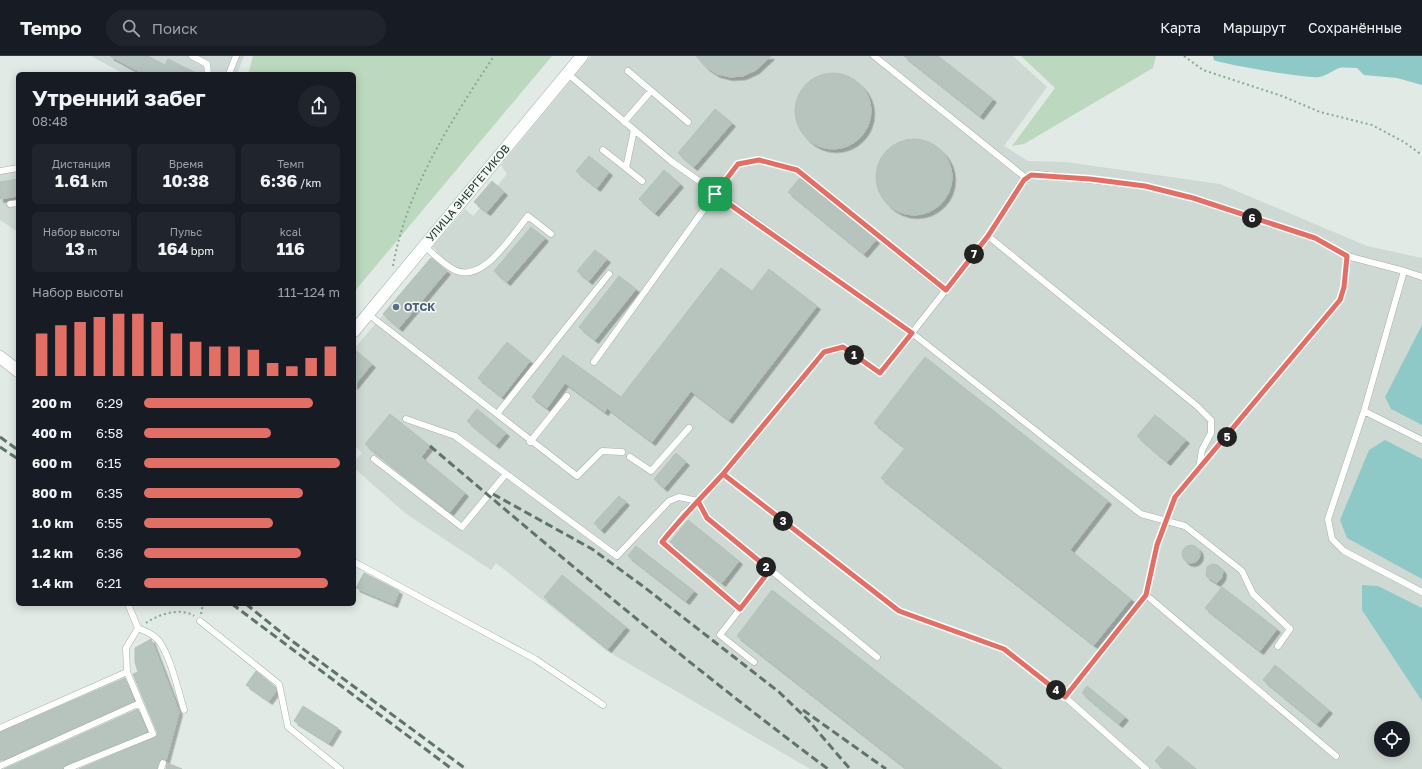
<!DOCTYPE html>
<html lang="ru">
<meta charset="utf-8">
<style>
:root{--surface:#171b24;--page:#20242c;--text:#f1f3f6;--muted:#9ea1a6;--line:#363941;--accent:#e26f66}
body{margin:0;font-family:"Golos Text",sans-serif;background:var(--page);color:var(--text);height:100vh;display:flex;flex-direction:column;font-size:15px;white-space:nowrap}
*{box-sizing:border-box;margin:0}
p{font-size:13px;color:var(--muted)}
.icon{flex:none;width:22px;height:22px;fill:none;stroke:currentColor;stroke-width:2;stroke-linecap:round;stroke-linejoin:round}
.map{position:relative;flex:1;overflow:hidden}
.sheet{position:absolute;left:16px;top:16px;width:340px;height:534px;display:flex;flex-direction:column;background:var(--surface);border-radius:6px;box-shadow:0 2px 10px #0003}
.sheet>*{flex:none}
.buttons{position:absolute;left:1374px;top:665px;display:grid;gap:8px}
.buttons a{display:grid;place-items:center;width:36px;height:36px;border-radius:50%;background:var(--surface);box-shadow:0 2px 10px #0003;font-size:20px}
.pin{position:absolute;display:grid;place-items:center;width:34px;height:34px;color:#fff;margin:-17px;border-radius:8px;box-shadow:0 2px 6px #0006}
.km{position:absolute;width:20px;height:20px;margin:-10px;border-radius:50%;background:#222;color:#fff;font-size:11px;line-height:20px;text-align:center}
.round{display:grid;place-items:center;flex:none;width:42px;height:42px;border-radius:21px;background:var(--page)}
.head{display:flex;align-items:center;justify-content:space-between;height:68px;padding:0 16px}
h1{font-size:22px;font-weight:700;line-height:30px}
.metrics{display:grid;grid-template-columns:repeat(3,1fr);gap:6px;height:68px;padding:4px 16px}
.metrics div{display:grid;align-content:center;border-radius:6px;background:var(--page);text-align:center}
.metrics b{font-size:17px;font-weight:700}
.metrics small{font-size:11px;font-weight:400}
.metrics p{font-size:11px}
.chart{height:112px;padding:8px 16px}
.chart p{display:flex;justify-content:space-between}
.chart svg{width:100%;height:72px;margin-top:4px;stroke:var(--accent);stroke-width:6}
ul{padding:0 16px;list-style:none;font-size:13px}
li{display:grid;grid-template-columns:64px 48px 1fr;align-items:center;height:30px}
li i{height:10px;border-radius:5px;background:var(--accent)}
header{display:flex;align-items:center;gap:24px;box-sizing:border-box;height:56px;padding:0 20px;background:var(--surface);border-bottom:1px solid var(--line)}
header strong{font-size:19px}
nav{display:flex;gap:22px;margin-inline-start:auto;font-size:14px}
.search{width:280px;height:36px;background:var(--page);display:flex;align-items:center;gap:10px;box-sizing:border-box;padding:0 14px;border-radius:22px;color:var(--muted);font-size:15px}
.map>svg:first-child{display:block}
.built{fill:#cfd9d3;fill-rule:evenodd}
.green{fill:#bcd9bf}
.water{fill:#8ec9c8}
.building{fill:#b6c4bd;stroke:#b4c2ba;filter:url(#shadow)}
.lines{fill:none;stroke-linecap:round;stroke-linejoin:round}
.lane-casing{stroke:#a4b1aa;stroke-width:7}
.street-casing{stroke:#a4b1aa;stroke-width:13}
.path{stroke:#85aa98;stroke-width:2;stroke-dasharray:2 3;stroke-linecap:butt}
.lane{stroke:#fff;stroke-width:6}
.street{stroke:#fff;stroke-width:12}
.rail{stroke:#5e746a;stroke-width:3;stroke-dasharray:8 4;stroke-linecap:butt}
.route-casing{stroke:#fff;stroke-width:8}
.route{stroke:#e26f66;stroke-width:5}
.service-dot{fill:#5c6f8a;stroke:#f1f7f3;stroke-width:1.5}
.labels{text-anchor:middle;stroke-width:3;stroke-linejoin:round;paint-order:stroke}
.street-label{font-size:11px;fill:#23382f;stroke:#f1f7f3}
.service-label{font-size:11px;font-weight:bold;fill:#4e5e75;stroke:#f1f7f3;text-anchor:start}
</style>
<header>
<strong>Tempo</strong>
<div class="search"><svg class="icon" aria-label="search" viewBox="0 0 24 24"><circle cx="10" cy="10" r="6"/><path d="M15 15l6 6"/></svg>Поиск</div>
<nav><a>Карта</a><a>Маршрут</a><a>Сохранённые</a></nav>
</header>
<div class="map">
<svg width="1422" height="713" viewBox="0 0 1422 713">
<defs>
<filter id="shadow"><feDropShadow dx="3.5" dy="3.5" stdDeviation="0" flood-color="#0004"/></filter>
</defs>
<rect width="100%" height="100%" fill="#e1eae4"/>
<path class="built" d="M91,0H244L237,18H124Z
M591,0H1013L1047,31L1004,90L1028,105L1066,106L1220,128L1367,190L1422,202V713H810L607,595L496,507L491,514L405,457L354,412V406L362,397L354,389V293L437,195L432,191L465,153L473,160L481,151L492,125L497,130L507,118L501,109ZM1381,672H1403V694H1381Z
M18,109V176L0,164V112Z"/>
<path class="green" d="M253,0H552L354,236V18H248Z
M1021,0H1156L1153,12L1024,88L1012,90L1055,32Z"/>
<path class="water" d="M1213,0H1422V29L1397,22L1364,19L1357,12C1351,12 1344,11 1339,12C1332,15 1326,20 1319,21C1310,23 1221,8 1214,4Z
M1422,269V369L1391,353L1385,341Z
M1385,384L1422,403V523L1347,482L1340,464L1369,394Z
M1362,529L1378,530L1422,552V645L1362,554Z"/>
<path class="building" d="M110,0H148L165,9L168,3L198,18H143Z
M696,0H771L756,14L743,20L730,21L717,18L706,11Z
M904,0H938L993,43L980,60Z
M795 55a38 38 0 1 1 76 0a38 38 0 1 1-76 0Z
M715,53L732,67L694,111L678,97Z
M876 121a38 38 0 1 1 76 0a38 38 0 1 1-76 0Z
M589,100L609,116L597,132L576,115Z
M664,114L680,128L655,157L639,143Z
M800,122L876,184L864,198L788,136Z
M18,123V140L0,143V126Z
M492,125L504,136L487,156L474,146Z
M531,171L545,182L507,226L494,215Z
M595,194L607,203L589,225L577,215Z
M431,202L447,215L399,272L383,258Z
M721,212L752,235L769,213L817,250L729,364L691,335L652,386L607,352L605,356L565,327L547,352L532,341L563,299L621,341Z
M619,220L636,233L595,284L579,271Z
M507,286L530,305L502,341L478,322Z
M354,293L372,308L354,330Z
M925,301L1108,445L1070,494L1131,543L1094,589L881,422L905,392L874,367Z
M477,353L506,377L496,389L467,365Z
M390,358L430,390L421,401L465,437L450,456L365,388Z
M1155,359L1186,384L1167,406L1137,380Z
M676,397L686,406L664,432L654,423Z
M619,440L626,446L601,474L594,467Z
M688,464L739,505L722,527L670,486Z
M1182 498a9 9 0 1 1 18 0a9 9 0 1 1-18 0Z
M636,490L694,535L686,545L628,500Z
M1212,508L1218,509L1223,515L1222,521L1217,527L1206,520L1207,511Z
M364,517L399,535L394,548L356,532Z
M562,519L626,571L608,593L544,541Z
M1222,531L1277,573L1260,595L1205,552Z
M772,534L1002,713H907L737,580Z
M151,583L179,656L166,704L160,703L157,713H79L157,680V676L133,618L138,616L135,606V592Z
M1275,609L1329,654L1317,668L1263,624Z
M256,615L275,631L276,635L269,645L246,629Z
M125,622L134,645L0,705V676Z
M1087,630L1125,661L1119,668L1082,637Z
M303,650L338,672L329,687L294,665Z
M138,653L147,676L65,709L63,713H4Z
M1168,690L1196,713H1164L1155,705Z
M167,707L182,713H166Z"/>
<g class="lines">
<defs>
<path id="lane" d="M192,0L207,8L208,18
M874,0L1026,122
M628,15L688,66
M229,18L236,0
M568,18L671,105L912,277L988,180L1023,124L1031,119L1037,118L1145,130L1193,142L1315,182L1347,200L1404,215L1422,221
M624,66L651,35
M634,74L626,112L642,125
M603,94L626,112
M0,115L18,112
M10,148L18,147
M988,180L1197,350L1211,364V377L1202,394L1199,413
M424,190C433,197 441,206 451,212C481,232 511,180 528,160L551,178
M1404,215L1364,355L1328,463L1332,483L1344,495L1422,536
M368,258L577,420L602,395L622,396
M594,306L715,138L738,108L759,104L797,114L946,235
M1364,355L1422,384
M497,358L609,218
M406,363L455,380L617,500L669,445L679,441L698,445L723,418L824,296L843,291L880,317L912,277L1141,458L1185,470L1242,515L1253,538L1290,573L1278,590
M530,386L567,340
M630,401L651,415L689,372
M374,403L462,471L505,419
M723,418L899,555L1004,593L1065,641L1146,713
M354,506L535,603L603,649
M1146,539L1336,700
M740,553L661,485L684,457L698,445L707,462L877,601
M200,565L279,628L288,671L340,713
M138,572C145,575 154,578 159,585C171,602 178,634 184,654
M754,606L720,579L770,514
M127,616L126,592L138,572L128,548
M1065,641L1146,539L1157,489L1175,441L1340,244L1344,231L1347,200
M0,672L127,616L140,647
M0,710L140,647L153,678L67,713
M161,713L163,707"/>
<path id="street" d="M354,275L582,0
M0,301L18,315"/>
</defs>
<use href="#lane" class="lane-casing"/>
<use href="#street" class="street-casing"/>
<path class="path" d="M1184,0L1203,14L1282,40L1320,56L1372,69L1404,86L1422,99
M393,210C407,132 451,65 494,0
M201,558L203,548
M146,567C159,558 181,551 194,560"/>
<use href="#lane" class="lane"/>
<use href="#street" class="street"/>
<path class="rail" d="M0,381L18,394
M430,390C560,500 691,611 828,713
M0,391L18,403
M493,438L592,493L644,531L779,636L808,664L850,713
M232,548L452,713
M246,548L288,582L466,713
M803,654L886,713"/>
</g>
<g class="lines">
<defs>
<path id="route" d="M715,138L912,277L880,317L843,291L824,296L723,418L698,445L707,462L770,514L740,553L662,486C681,462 702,441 723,418L899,555L1004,593L1065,641L1146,539L1157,489L1175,441L1340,244L1344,231L1347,200L1315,182L1193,142L1145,130L1090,123L1031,119L1024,124L988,180L946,234L797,114L759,104L738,108L715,138"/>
</defs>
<use href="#route" class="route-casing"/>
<use href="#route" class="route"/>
</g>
<circle class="service-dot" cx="396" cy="251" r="4"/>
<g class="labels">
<g class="street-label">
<text transform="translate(468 137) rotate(-50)" y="4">УЛИЦА ЭНЕРГЕТИКОВ</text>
</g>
<g class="service-label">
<text x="404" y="255">ОТСК</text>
</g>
</g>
</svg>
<div class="buttons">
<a><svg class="icon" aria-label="locate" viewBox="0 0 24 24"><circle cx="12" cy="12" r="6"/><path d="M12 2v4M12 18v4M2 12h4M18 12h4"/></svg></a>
</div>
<div class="pin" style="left:715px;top:138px;background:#1e9e55"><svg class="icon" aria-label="arrive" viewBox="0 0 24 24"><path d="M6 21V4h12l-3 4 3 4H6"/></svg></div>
<b class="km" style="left:854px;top:299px">1</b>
<b class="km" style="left:766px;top:511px">2</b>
<b class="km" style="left:783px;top:465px">3</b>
<b class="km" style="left:1056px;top:634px">4</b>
<b class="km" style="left:1227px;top:381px">5</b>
<b class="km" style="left:1252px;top:162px">6</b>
<b class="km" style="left:974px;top:198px">7</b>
<section class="sheet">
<div class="head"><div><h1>Утренний забег</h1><p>08:48</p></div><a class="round"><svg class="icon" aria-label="share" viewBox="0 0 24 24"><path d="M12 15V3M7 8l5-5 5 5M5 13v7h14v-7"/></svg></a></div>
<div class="metrics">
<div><p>Дистанция</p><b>1.61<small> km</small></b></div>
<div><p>Время</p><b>10:38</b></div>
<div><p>Темп</p><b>6:36<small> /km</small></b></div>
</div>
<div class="metrics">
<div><p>Набор высоты</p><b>13<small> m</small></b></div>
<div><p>Пульс</p><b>164<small> bpm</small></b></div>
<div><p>kcal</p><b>116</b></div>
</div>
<div class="chart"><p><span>Набор высоты</span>111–124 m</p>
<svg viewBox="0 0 160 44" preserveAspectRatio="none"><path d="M5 44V18M15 44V13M25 44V11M35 44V8M45 44V6M55 44V6M65 44V11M75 44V18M85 44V23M95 44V26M105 44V26M115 44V28M125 44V36M135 44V38M145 44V33M155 44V26"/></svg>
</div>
<ul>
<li><b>200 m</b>6:29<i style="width:86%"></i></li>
<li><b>400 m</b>6:58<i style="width:65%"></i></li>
<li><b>600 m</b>6:15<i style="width:100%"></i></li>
<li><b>800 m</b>6:35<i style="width:81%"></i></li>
<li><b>1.0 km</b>6:55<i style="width:66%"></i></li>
<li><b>1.2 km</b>6:36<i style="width:80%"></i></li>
<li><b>1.4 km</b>6:21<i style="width:94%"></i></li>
</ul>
</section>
</div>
